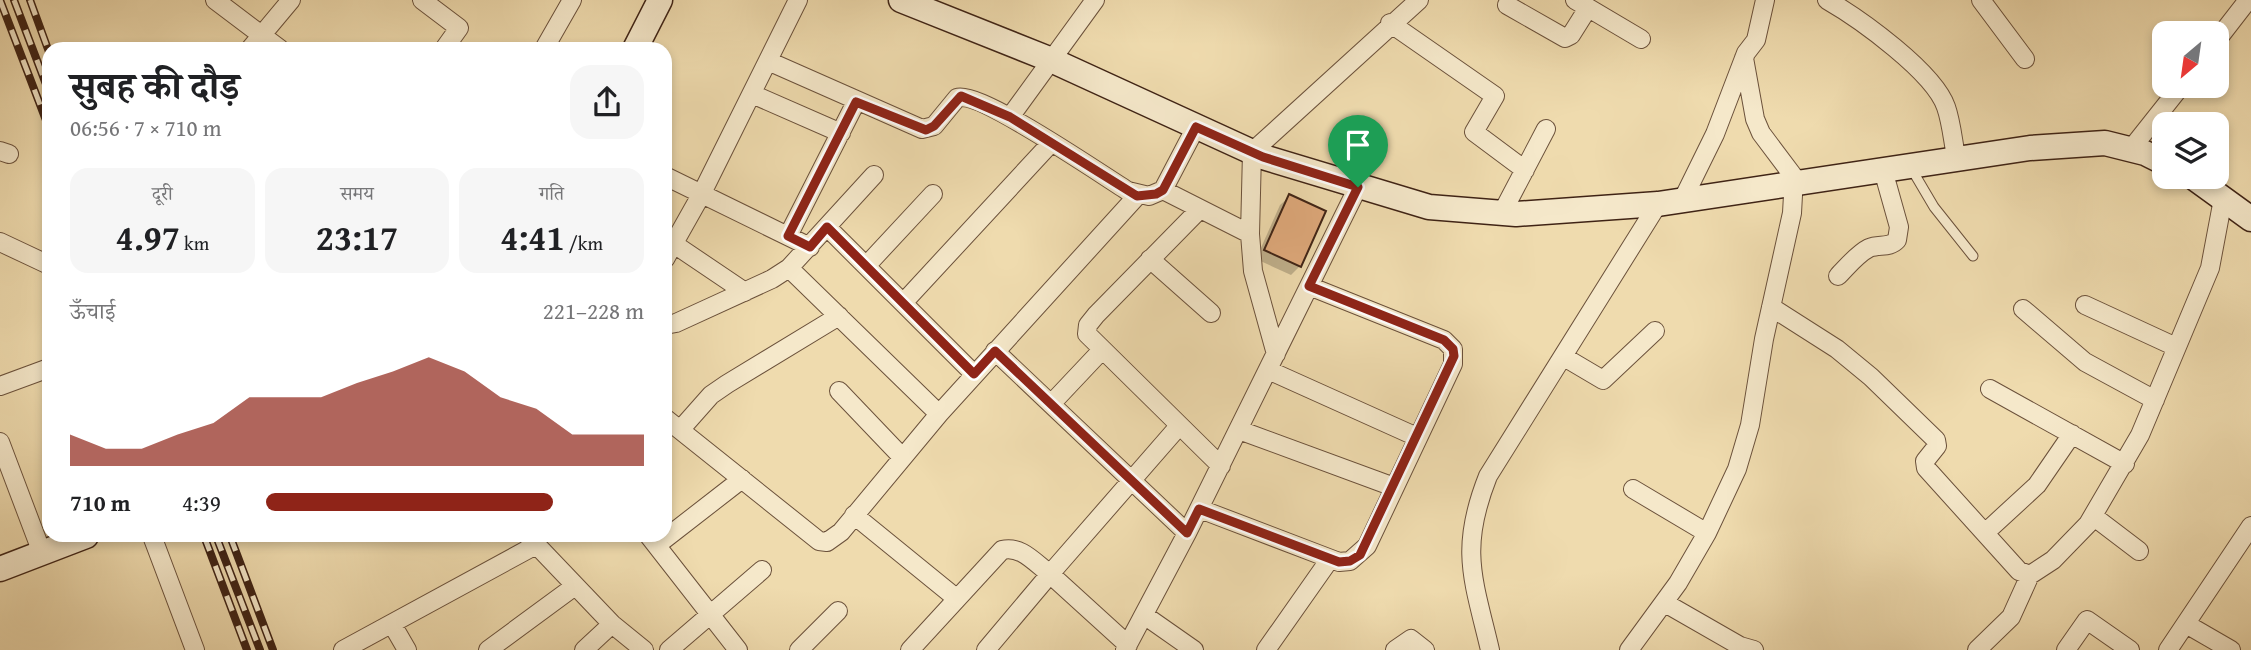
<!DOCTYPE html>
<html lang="hi">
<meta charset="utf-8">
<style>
:root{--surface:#fff;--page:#f6f6f6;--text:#202124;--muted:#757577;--accent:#8f2418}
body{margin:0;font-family:"Gentium Book Plus","Noto Serif Devanagari",serif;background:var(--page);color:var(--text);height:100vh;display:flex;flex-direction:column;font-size:26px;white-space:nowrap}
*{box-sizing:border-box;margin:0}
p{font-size:23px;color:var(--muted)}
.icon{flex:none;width:38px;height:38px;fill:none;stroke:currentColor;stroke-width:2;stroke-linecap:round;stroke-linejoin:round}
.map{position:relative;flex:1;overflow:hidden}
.panel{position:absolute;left:42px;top:42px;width:630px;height:500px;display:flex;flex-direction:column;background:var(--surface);border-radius:21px;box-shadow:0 4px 10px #0003}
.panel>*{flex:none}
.needle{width:46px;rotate:209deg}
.buttons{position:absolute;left:2152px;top:21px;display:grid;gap:14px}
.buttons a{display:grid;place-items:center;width:77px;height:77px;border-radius:14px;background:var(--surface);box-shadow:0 4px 10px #0003;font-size:35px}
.pin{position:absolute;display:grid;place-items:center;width:60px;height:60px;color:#fff;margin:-72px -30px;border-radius:50% 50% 50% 0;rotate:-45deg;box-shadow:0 0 7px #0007}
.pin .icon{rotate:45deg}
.round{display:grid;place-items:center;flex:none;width:74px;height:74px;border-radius:21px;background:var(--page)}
.head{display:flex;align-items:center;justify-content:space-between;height:119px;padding:0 28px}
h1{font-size:38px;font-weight:700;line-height:52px}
.figures{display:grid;grid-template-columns:repeat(3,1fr);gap:10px;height:119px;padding:7px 28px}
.figures div{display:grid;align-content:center;border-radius:18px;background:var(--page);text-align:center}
.figures b{font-size:35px;font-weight:700}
.figures small{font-size:19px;font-weight:400}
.figures p{font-size:19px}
.chart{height:196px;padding:14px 28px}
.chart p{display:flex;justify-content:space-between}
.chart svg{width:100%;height:126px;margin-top:7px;fill:var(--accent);opacity:.7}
ul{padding:0 28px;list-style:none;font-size:23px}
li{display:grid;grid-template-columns:112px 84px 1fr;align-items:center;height:52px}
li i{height:18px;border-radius:9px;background:var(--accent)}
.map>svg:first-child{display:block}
.shadow{fill:#0003}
.building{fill:#e0aa7c;stroke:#3f2315;stroke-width:2}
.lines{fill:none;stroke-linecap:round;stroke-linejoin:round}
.lane-casing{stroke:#6b513b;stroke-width:11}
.street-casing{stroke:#6b513b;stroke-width:20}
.secondary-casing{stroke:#3f2315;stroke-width:27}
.lane{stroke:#f5e8ca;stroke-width:9}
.street{stroke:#f5e8ca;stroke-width:18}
.secondary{stroke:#f5e8ca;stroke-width:24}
.rail-casing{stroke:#3f2315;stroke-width:8}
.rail{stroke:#f5e8ca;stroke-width:5;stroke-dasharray:16;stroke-linecap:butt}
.route-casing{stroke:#fff;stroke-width:14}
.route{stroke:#8f2418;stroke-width:9}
</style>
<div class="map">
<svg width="2251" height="650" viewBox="0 0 2251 650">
<rect width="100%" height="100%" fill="#efdbae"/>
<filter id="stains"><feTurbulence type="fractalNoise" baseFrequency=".00286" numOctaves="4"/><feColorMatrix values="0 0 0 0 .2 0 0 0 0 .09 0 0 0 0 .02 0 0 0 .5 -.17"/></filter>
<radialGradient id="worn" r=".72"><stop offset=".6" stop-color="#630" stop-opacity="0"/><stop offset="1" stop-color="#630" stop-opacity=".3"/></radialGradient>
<path class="shadow" d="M1289,197L1300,266L1291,275L1256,259L1280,205Z"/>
<path class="building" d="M1289,194L1326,211L1301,267L1264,250Z"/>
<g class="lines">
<defs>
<path id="lane" d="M1911,168L1934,207L1973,256"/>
<path id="street" d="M215,0L280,49
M422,0L459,28L444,49
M1575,0L1641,39
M1827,0C1860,19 1934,72 1946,107C1952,124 1953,144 1957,161
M1981,0L2025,59
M1507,5L1565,38L1571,35L1588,8
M1390,23L1495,96L1474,132L1525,170
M2217,40L2248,0
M250,49L291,0
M544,49L572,0
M768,61L922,129L934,126L957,98C979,90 1102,175 1128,191L1149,196L1163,190L1250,234
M752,94L841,133
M1010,117L1095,0
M2131,149L2181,86
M0,151L9,154
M665,176L810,247
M1163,190L1196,127
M1682,201L1715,134L1746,53L1756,40L1765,0
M1200,209L1096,315L1088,325L1087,334L1221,466
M1502,213L1546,129
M827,227L974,374
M788,236L856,102
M665,238L745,292
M0,242L49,265
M665,259L701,195L798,0
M1150,259L1211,313
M866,266L933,194
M789,268L939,414
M1838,276C1847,267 1857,254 1869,248C1879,244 1890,248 1897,240L1899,227L1883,170
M903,303L1051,143
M2085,305L2176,347
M1771,307L1837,349L1871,377L1936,440L1937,446L1925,461L1926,468L2019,571L2030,575L2053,560L2088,524L2140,435L2210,268L2223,199
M2023,309L2085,362L2155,400
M665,325L676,323L772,279L789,268L874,175
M995,351L1187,533
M1276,354L1253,271L1250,234L1252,152L1419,0
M1564,357L1603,380L1655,331
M1268,370L1417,437
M0,386L49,368
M1990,389L2125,464
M839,391L902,457
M1051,404L1101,351
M665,418L819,541L827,542L841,532L939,414L1137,196
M680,430L711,395L727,384L839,316
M1239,430L1394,487
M0,442L42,553
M1633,489L1707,533
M1200,509L1339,562L1350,561L1367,546L1453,364V349L1444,340L1309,286
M854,515L956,598
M2093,516L2139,551
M1986,532L2037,485L2072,434
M152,536L195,650
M528,536L612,624L644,650
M649,536L738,650
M657,545L742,479
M1665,603L1740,646L1754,650
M1144,615L1194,650
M392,624L407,650
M2186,624L2231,650
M343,650L536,545
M488,650L575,586
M584,650L612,624
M669,650L762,570
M799,650L838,611
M910,650L1002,550C1021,545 1035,563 1050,574L1179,426
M986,650L1050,574L1128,645
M1125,650L1187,533L1358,187
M1266,650L1330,559
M1395,650L1411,639L1425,650
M1490,650C1473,578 1459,549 1488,476L1658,204
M1629,650L1678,583L1707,533L1737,469L1750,425L1764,339L1792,213L1794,177L1761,133L1755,119L1744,58
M1977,650L2011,617L2030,575
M2066,650L2087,620L2130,650
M2168,650L2251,526"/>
<path id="secondary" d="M901,0L1049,59L1263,157L1429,207L1516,214L1658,204L2030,148L2105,143L2145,153L2165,163
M635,49L660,0
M2193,177L2251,219
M0,569L86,536"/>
</defs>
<use href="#lane" class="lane-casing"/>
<use href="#street" class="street-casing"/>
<use href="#secondary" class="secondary-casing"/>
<use href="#lane" class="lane"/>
<use href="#street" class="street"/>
<use href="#secondary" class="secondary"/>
<defs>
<path id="rail" d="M0,0L49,128
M14,0L49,92
M30,0L49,52
M204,536L247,650
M216,536L260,650
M230,536L273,650"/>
</defs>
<use href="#rail" class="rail-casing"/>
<use href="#rail" class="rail"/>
</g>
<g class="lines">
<defs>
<path id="route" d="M961,96L1010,117L1137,196L1156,194L1163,190L1196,127L1263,157L1358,187L1309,286L1444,340L1453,349L1454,356L1360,555L1350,561L1339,562L1199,509L1187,533L995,351L974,374L827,227L810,247L788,236L856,102L926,130L934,126Z"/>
</defs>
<use href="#route" class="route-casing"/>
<use href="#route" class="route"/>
</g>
<rect width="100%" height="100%" filter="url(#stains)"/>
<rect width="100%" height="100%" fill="url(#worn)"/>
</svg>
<div class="buttons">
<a><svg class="needle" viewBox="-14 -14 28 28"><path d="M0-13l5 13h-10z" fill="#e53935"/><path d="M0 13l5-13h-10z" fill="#757577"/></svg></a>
<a><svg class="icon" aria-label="layers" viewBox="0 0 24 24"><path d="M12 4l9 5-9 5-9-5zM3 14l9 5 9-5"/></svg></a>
</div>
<div class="pin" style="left:1358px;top:187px;background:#1e9e55"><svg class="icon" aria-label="arrive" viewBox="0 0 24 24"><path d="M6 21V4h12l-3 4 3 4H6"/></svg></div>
<section class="panel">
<div class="head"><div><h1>सुबह की दौड़</h1><p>06:56 · 7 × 710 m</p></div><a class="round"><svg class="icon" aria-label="share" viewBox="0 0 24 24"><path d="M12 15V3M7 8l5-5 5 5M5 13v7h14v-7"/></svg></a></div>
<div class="figures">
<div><p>दूरी</p><b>4.97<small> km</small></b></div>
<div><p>समय</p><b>23:17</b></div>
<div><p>गति</p><b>4:41<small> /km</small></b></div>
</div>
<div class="chart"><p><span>ऊँचाई</span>221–228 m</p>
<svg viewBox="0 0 160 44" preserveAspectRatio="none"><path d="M0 44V33L10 38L20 38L30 33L40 29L50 20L60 20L70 20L80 15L90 11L100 6L110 11L120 20L130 24L140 33L150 33L160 33V44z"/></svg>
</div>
<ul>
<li><b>710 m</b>4:39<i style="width:76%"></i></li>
</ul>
</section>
</div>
